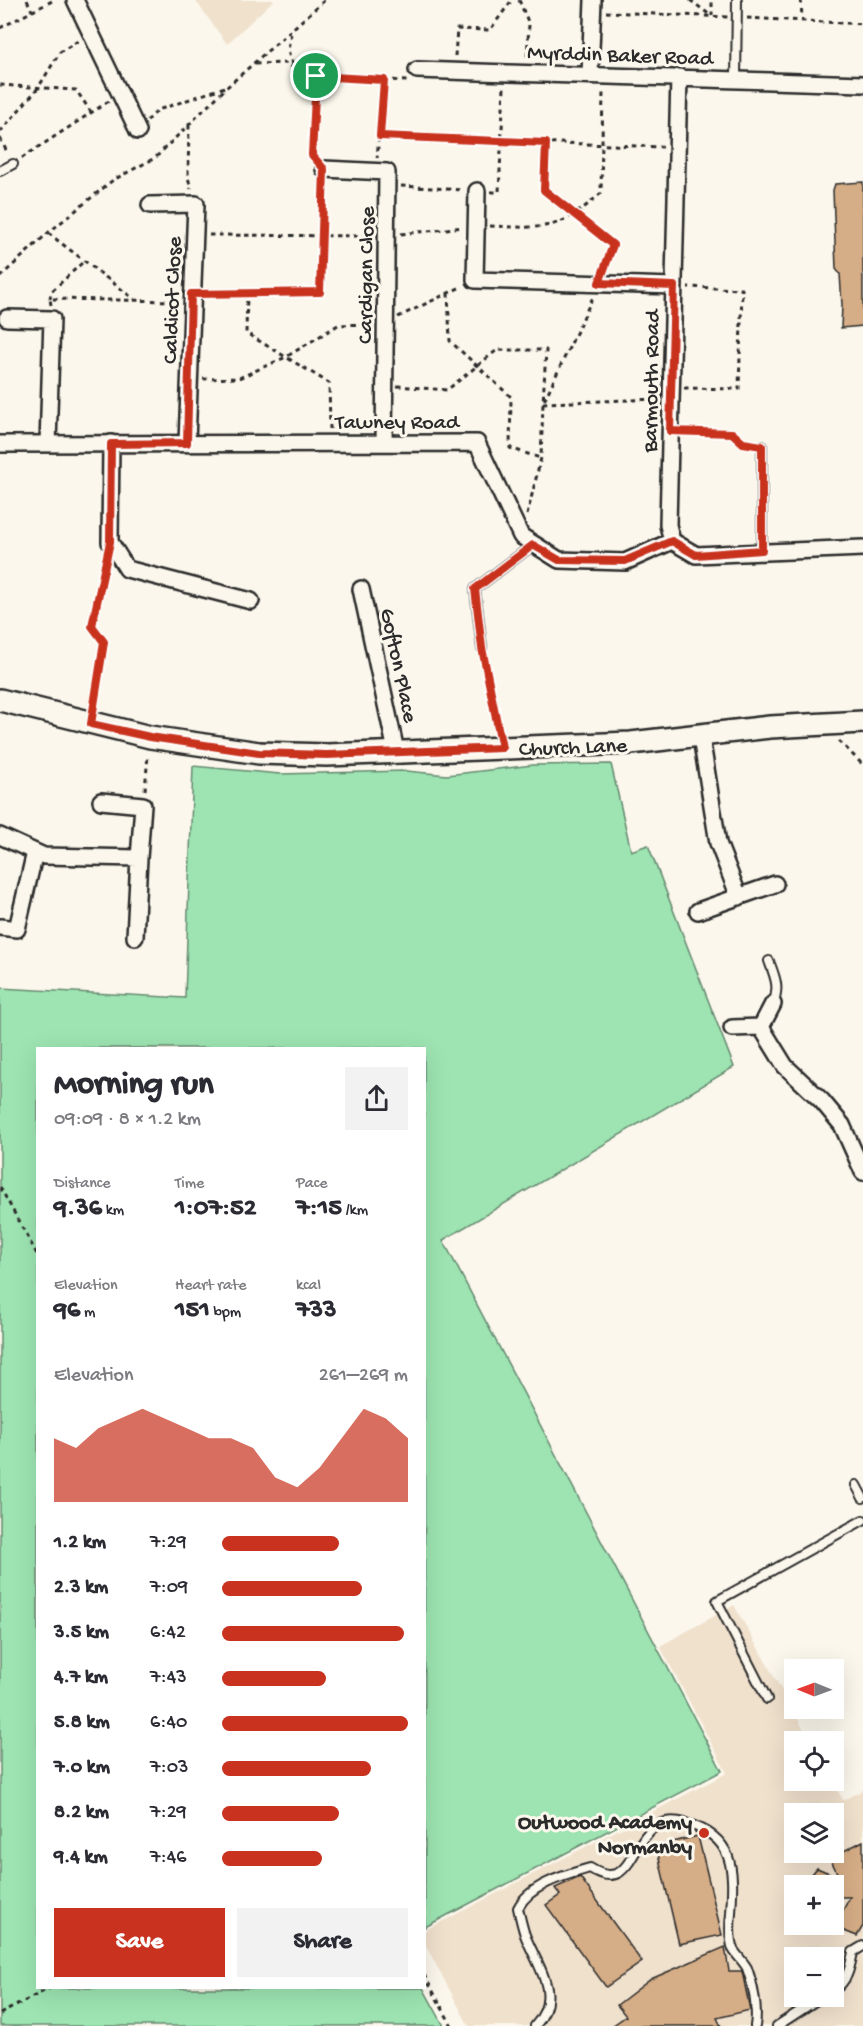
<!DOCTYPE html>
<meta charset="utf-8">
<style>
:root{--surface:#fff;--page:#f2f2f3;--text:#2b2b33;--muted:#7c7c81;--accent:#c8321e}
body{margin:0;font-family:"Gochi Hand",sans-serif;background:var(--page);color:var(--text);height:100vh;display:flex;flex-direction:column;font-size:22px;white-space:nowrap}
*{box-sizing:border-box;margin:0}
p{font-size:20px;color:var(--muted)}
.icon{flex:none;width:33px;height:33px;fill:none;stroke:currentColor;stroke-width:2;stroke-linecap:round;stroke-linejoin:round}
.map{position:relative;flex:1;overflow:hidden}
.side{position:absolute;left:36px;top:1047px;width:390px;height:942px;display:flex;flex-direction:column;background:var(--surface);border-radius:0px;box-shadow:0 6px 24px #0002}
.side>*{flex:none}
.needle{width:39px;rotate:271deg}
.controls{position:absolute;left:784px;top:1659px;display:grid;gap:12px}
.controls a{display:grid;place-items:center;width:60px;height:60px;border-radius:0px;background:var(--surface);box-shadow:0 6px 24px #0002;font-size:30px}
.pin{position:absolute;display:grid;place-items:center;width:51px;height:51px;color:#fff;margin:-26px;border:3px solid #fff;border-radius:50%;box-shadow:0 2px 6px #0007}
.round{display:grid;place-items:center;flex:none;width:63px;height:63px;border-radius:0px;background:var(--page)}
.overview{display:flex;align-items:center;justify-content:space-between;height:102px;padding:0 18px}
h1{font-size:33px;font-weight:800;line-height:45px}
.metrics{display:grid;grid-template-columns:repeat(3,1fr);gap:9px;height:102px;padding:6px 18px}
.metrics div{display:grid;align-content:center}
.metrics b{font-size:26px;font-weight:800}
.metrics small{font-size:16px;font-weight:400}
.metrics p{font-size:16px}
.chart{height:168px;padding:12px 18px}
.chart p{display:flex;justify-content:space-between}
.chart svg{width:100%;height:108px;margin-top:6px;fill:var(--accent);opacity:.7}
.primary-button{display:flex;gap:12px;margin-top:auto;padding:12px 18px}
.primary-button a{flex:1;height:69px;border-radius:0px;background:var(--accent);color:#fff;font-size:24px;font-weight:800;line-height:69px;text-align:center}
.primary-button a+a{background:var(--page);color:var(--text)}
ul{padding:0 18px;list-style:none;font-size:20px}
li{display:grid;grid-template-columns:96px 72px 1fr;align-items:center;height:45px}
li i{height:15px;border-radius:8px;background:var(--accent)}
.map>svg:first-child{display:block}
.built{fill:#f0e1cd;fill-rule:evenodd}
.green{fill:#9de4b2;stroke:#64886e;stroke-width:1.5}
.building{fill:#d5ad86;stroke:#2b2b2b;stroke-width:1.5}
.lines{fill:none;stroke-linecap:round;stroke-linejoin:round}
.lane-casing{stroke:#2b2b2b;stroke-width:12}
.street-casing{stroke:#2b2b2b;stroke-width:20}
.secondary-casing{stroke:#2b2b2b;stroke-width:26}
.path{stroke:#2b2b2b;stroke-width:3;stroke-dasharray:4.5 4.5;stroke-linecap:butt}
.lane{stroke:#fbf7ec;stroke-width:8}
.street{stroke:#fbf7ec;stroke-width:15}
.secondary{stroke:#fbf7ec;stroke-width:21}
.route-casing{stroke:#fff;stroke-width:12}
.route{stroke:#c8321e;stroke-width:8}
.poi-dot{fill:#c8321e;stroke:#fbf7ec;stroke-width:2}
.labels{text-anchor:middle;stroke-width:6;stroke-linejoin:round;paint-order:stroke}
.street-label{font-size:22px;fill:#2b2b2b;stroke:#fbf7ec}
.poi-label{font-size:22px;font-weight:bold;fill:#2b2b2b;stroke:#fbf7ec;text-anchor:end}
</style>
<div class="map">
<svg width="863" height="2026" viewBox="0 0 863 2026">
<rect width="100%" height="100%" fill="#fbf7ec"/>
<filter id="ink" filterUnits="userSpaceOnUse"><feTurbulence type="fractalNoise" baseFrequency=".0167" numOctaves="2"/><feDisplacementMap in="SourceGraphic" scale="12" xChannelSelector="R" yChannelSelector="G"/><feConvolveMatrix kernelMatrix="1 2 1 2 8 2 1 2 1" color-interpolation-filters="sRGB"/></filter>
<g filter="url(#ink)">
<path class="built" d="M195,0H274L227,44Z
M734,1605L810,1741L795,1742V1780L832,1781L843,1800L863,1790V2026H469L425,1944L424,1931L727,1773L660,1646ZM795,1814H834V1852H795ZM795,1886H834V1924H795ZM795,1958H834V1996H795Z"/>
<path class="green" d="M611,764L631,851L648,845L734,1067L443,1240L722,1771L425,1927L424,1048H38V1988H423L444,2026H0V988L185,998L193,766L280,774L406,771L447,775L533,765Z"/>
<path class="building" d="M863,182V326L841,328L842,305L840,274L836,269L833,190L835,184Z
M698,1836L722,1935L679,1944L656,1846Z
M863,1841V1926L857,1936L834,1927L850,1897H834V1886H802L817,1868L839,1877L830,1858Z
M580,1877L642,1962L606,1987L546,1905L560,1895L555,1888Z
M725,1947L729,1971H742L750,2010L717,2018L721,2026H612L626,2016L617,2005L651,1979Z"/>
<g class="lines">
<defs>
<path id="lane" d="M736,80L737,0
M0,171L13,164
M762,446V550
M482,648L475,589L533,545
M769,961C775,977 780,987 773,1004
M856,1485L863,1498
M767,1699L717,1601L863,1520
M834,1990C848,1981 850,1967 853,1952L863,1946
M535,2026C563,1995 537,1966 525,1935C522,1926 520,1917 518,1908C530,1884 566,1875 590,1868C642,1901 627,1807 685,1823C735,1836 734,1869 731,1913C730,1923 729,1939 733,1949C737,1956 743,1961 747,1968C753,1984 758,2009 755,2026
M777,2026L823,1996"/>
<path id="street" d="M75,0L138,131
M417,70L863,84
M590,74L593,0
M324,169L387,172L384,443
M477,191L475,280L674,286
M150,205L196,204L187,443
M7,318L52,319L48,444
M111,443L110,542L127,569L251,601
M0,444L477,443L521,536L559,560L625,562L672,541
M672,541L668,525L679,77
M672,541L696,555L863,548
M361,589L396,751
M701,737L718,843L739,897
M101,801L143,805L139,858
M0,836L44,856L139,858L135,937
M698,911L775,884
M0,927L17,929L35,852
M761,1027L773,1004
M732,1028L761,1027L785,1066L822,1101L842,1125L863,1172"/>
<path id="secondary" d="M0,700L150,737L259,753L327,755L631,743L770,727L863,722"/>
</defs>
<use href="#lane" class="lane-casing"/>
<use href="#street" class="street-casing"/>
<use href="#secondary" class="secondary-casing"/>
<path class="path" d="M27,0L32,11
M519,0L529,24L527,59
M690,0L710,15
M801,0L802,19
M606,12L728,17
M712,16V0
M747,18L863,24
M0,28L54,0
M291,34C284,58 292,72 316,76L312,155L315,158
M455,56L457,29L490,30L512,0
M255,64L285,63L292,67
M316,76L384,80L377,158
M384,80L409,81
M0,85L76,90L91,112
M147,121L158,110L225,87
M189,125L188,177L191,189
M0,132L38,88L60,52L78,41
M380,136L663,147
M0,138L8,154
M546,143L544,190L613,245L604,269
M22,158L109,101
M401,186L463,190
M491,192H499L504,87
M490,226C546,228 558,232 601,193L603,91
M48,233L134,299
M401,234L463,227
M209,235L373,236
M0,277L48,233L113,180L155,158L227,87L325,0
M247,292L246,333L329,383L330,429
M448,293L450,341L511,397L510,448L540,458
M205,294L320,292L323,182
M50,299L51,292L83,262
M51,305L50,299L179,301
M398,317L463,286
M203,379L239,378L286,357L338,325L372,324
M397,386L447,390L497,350H546L543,403L659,399
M684,388L739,389L742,289L688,287
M684,431L732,433L743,443L751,444
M527,515L541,458L543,403L593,297
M484,659L499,732
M94,707L104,642L92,626L105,564
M839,741L863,765
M145,790L148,755
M0,1187L38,1256
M424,1975L452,2026
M0,2014L50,1988"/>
<use href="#lane" class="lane"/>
<use href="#street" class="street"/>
<use href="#secondary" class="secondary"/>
</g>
</g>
<g class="lines" filter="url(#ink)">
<defs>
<path id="route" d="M316,76L384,80L380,136L546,143L544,190L613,245L599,283L674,286L670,431L732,433L743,443L762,446V550L696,555L672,541L625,561L559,560L533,545L475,589L482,648L502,748L327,755L259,753L150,737L91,724L104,642L92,626L110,542L111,444L187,443L191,294L320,292L324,169L312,155Z"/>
</defs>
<use href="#route" class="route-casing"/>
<use href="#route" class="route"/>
</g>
<circle class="poi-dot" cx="704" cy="1833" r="6"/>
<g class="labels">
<g class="street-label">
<text transform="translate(620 53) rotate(2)" y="8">Myrddin Baker Road</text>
<text transform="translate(364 275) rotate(-89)" y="8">Cardigan Close</text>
<text transform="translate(170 300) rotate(-88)" y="8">Caldicot Close</text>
<text transform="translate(649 381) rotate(-89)" y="8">Barmouth Road</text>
<text x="397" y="428">Tawney Road</text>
<text transform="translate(401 665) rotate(78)" y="8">Gofton Place</text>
<text transform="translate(573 745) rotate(-2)" y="8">Church Lane</text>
</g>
<g class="poi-label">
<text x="692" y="1828">Outwood Academy<tspan x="692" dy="25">Normanby</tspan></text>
</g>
</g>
</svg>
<div class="controls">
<a><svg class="needle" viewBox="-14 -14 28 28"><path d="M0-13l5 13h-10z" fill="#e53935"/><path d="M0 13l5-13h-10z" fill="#7c7c81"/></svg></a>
<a><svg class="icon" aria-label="locate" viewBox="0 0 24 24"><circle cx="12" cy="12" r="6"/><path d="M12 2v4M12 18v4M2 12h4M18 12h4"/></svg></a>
<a><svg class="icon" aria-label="layers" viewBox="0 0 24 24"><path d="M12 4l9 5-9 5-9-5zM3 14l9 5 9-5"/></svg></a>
<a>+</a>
<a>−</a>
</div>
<div class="pin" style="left:316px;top:76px;background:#1e9e55"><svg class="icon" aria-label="arrive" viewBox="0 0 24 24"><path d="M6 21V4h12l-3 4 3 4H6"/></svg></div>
<section class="side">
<div class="overview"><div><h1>Morning run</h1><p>09:09 · 8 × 1.2 km</p></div><a class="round"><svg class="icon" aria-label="share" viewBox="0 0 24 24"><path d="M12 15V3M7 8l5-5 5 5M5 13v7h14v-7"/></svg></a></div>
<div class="metrics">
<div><p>Distance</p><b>9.36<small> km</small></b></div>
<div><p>Time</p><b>1:07:52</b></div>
<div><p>Pace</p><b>7:15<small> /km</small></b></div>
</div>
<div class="metrics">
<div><p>Elevation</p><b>96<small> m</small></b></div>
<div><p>Heart rate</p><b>151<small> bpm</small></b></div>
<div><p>kcal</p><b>733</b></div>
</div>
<div class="chart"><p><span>Elevation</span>261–269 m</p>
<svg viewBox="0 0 160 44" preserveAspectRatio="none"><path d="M0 44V18L10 22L20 14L30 10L40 6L50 10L60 14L70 18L80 18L90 22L100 34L110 38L120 30L130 18L140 6L150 10L160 18V44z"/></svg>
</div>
<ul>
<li><b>1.2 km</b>7:29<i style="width:63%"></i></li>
<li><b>2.3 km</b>7:09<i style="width:75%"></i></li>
<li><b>3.5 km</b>6:42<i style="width:98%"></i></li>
<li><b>4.7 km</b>7:43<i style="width:56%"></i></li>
<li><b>5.8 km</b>6:40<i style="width:100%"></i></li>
<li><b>7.0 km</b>7:03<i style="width:80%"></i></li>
<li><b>8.2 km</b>7:29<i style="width:63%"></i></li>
<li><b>9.4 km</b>7:46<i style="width:54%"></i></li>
</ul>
<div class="primary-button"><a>Save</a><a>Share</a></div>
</section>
</div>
